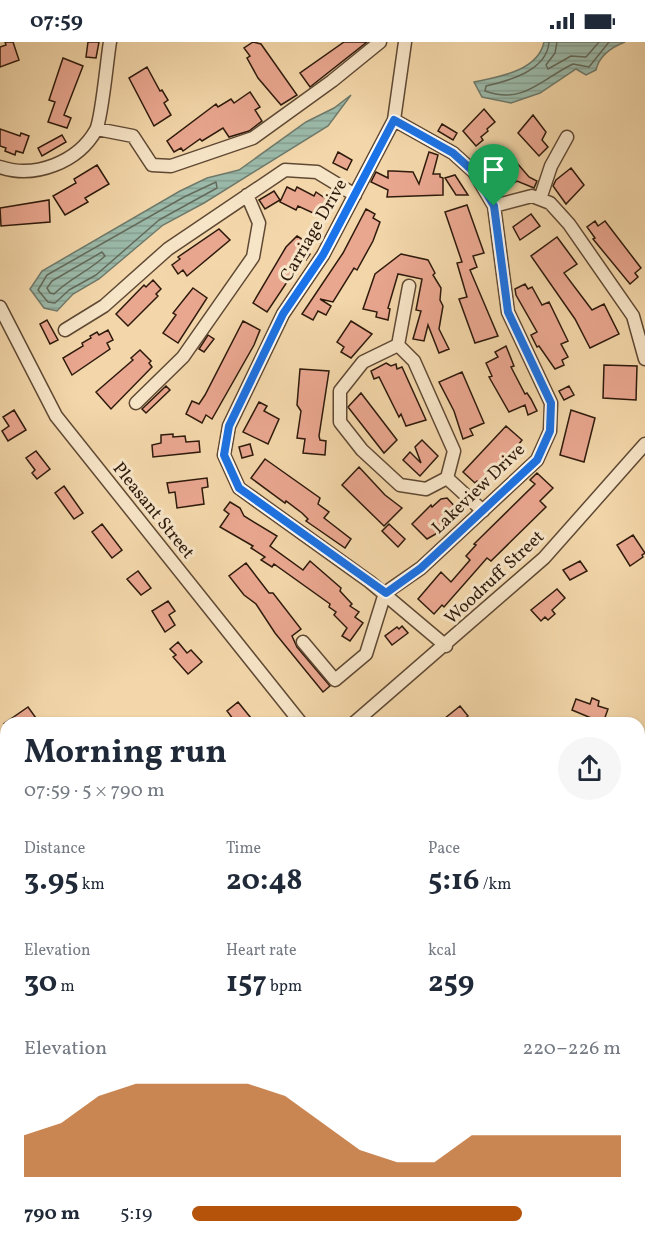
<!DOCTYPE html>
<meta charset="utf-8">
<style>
:root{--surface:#fff;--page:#f6f6f7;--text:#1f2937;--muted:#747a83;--accent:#b45309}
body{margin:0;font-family:Vollkorn,serif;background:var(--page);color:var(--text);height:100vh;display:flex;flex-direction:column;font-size:22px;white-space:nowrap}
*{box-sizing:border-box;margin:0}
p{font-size:20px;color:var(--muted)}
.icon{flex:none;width:33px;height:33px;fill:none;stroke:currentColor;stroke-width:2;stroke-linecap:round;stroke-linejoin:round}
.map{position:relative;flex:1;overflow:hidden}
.drawer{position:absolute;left:0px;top:675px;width:645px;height:532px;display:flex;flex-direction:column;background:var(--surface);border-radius:18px 18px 0 0;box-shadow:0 2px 4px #0004}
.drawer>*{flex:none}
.pin{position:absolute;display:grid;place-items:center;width:51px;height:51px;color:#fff;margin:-62px -26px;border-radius:50% 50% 50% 0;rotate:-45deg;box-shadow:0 0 6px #0007}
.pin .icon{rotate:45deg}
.round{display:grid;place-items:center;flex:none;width:63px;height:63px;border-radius:32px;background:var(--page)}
.headline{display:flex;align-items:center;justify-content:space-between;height:102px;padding:0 24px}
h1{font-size:33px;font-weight:700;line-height:45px}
.metrics{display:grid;grid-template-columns:repeat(3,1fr);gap:9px;height:102px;padding:6px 24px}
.metrics div{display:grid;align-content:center}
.metrics b{font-size:30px;font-weight:700}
.metrics small{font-size:16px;font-weight:400}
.metrics p{font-size:16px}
.chart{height:168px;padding:12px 24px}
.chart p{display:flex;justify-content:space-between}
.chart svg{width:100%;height:108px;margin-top:6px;fill:var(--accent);opacity:.7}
ul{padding:0 24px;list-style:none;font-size:20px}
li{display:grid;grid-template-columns:96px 72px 1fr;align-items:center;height:45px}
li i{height:15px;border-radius:8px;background:var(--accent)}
.status{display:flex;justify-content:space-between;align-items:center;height:42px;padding:0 30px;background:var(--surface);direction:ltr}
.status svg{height:16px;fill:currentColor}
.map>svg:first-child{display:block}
.water{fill:url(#water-rules);stroke:#6f7a6b;stroke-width:1.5}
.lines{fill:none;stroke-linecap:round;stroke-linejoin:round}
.shore{stroke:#646a5b;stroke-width:1.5}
.building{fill:#eaa790;stroke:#2e1a0c;stroke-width:1.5}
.minor-casing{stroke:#5f4934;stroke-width:15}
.minor{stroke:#f7e5c8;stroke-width:12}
.route-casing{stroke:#fff;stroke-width:12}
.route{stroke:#1a73e8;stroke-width:8}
.labels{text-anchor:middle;stroke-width:6;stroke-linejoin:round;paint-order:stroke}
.street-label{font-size:18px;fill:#2e1a0c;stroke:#f7e5c8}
</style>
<div class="status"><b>07:59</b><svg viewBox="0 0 49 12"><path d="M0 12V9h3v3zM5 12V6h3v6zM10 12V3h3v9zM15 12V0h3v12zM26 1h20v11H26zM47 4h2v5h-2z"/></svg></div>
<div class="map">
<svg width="645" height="1207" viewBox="0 0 645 1207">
<defs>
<pattern id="water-rules" width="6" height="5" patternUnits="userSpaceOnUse" patternTransform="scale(1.5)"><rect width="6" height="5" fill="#9bbaaa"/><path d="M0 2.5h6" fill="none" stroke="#869f91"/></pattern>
</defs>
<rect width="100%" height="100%" fill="#f3d7aa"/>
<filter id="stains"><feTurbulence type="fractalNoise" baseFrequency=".00333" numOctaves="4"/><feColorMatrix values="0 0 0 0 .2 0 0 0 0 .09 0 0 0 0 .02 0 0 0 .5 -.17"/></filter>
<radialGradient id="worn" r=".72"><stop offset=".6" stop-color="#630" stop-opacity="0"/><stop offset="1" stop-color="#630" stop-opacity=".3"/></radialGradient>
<path class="water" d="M544,0H625C612,5 599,14 596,28L586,33L576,27L540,51L511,61L482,55L474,40C498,35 538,29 544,0Z
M351,53L328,84L204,161L163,183L99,237L73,252L57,269L44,266L30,247L42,229L180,149L207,136L239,128L306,80L334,66Z"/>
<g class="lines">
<path class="shore" d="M549,0C547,29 508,39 486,44L485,49C524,63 541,37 573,22L589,25L609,0
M557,0L555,11L546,23L548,27L571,14L586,15L599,0
M216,140L217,146L159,178L96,233L69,248L55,261L48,260L38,248L47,233L184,155Z
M102,210L105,214C89,229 69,237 54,252L50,251L47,246L52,239Z"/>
</g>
<path class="building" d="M5,0H13L19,18L0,25V5L6,3Z
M88,0H99L96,16L86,15Z
M253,0L261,2L297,53L281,63L258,36L247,16L250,14L244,6Z
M344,0H367L310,45L300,31Z
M63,16L83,24L64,73L71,76L67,86L48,80L55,60L49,58Z
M147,25L160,49L162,48L168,58L164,61L171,73L154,84L129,36Z
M250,50L260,65L255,68L262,79L249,89L229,95L223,86L202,99L200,97L183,109L181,106L174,110L167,99L216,62L218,65L231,57L234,61Z
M484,67L495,80L487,87L488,89L481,95L483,98L476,104L463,89Z
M533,73L546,90L542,98L548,105L539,114L518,91Z
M442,82L457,91L453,98L438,89Z
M0,87L20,94L21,91L29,94L23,111L16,109L15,113L5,109L6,106L0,104Z
M62,93L66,100L42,114L38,106Z
M338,110L352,118L347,128L333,121Z
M429,110L438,113L433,132H440V135L443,136V153L387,155L388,148L371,140L376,130L388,136V129H393L413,130L419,142Z
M479,114L491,128L485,133L474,119Z
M511,114L529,135L537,139L534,146L517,139L504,147L491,132Z
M97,123L109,142L85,156L88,160L65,173L53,154L76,141L74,137Z
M571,126L584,143L566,162L553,144L556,138Z
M455,133L468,153H456L445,136Z
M287,145L295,149L297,145L314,154L316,150L332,161L324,176L298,164L296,168L280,160Z
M274,149L280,158L265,167L259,158Z
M49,158L50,180L1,184L0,166Z
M467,163L484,211L473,214L477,225L470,228L498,294L475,301L459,257L467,255L457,221L462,220L445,170Z
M366,167L375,172L373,176L380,180L373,199L357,228L354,226L333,260L320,257L331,264L326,273L318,269L313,278L302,272L343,211Z
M531,172L540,184L520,198L513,185Z
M595,179L598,184L605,179L641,226L635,231L638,235L630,242L593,197L595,196L587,185Z
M219,187L230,198L187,234L183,228L178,232L172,223L180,217L178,215Z
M297,194L311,203L307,209L310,212L306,218L303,216L267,270L253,261L286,205Z
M557,195L577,222L564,231L592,268L604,262L619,292L590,306L575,277L531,214Z
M401,212L428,218L435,231L433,233L441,246L440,258L443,264L439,287L449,307L439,311L428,283L424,299L413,297L421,269L416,268L422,237L398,232L388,266L390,267L388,278L376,275L377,270L363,267L375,232Z
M153,238L161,247L156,252L158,254L128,284L116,272L144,243L146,245Z
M525,242L528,247L532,245L542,263L549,260L568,299L561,302L568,315L562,318L564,323L555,327L539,304L537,305L531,293L537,290L516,253L515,247Z
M193,246L207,256L178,301L163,291L176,273L173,271Z
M47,278L58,298L50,302L40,282Z
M243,279L260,288L254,303L212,377L206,373L202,381L186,372L192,359L199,362L205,353Z
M351,279L372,292L351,316L341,310L344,305L337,300Z
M108,288L113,298L107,301L110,307L72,333L63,316L83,304L82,301L91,296L90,294L97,290L99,293Z
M208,293L214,297L204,310L199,307Z
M506,304L514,324L511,325L525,352L527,351L531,357L537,369L528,373L525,363L509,370L489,335L492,334L486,321L498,315L495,310Z
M140,308L151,319L149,321L152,325L111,367L96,350L133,318L131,316Z
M386,321L391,324L396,322L397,327L402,325L426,378L406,384L401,372L399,375L379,335L374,337L371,329Z
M604,323L637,324L636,358L603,356Z
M300,327L329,329L319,394L320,398L326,399L325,413L303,411L305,397L297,396L301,369L297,363Z
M462,330L484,381L470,387L473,393L463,397L454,369L439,340Z
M166,344L170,348L146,371L142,367Z
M569,344L574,353L564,358L559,349Z
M361,351L397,398L384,411L348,365Z
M259,360L267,364L264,369L279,377L268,402L243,390Z
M14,368L26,388L8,399L2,389L9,384L3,375Z
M571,368L595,376L584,420L560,413Z
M506,384L522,398L505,420L480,442L477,439L475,441L463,430Z
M173,392V395L185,394L186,400L199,399L200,410L153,415L152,403L161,401V393Z
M422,398L438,414L420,434L403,418L410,410L421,421L415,405Z
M250,402L253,413L242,416L239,405Z
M36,409L50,427L37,437L32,431L35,428L26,416Z
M265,417L320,456L318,462L329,470L324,476L351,497L345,506L306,479L308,477L302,471L286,459L285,461L251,436Z
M359,425L385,453L402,466L384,484L342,443Z
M537,431L553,446L540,459L546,465L491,519L487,516L444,565L442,563L434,572L418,557L441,530L451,540L470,518L466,514L476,503L474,502L535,442L530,438Z
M207,436L208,445L202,446L204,462L177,466L175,450L169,451L167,441Z
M64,444L83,471L74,477L55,451Z
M447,456L459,469L439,485L441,489L427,497L412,482L431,463L432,465L441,457Z
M230,460L240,466L244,474L277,494L270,504L303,528L310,519L341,546L340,549L352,562L350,564L359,570L355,575L363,581L350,599L342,594L347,586L334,573L336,570L329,565L330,562L274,522L272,525L261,518L265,515L251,506L253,504L220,485L229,472L224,468Z
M102,482L122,508L112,516L92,490Z
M389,482L405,497L398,505L382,489Z
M633,493L645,511L642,513L643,515L630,524L617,503Z
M580,519L587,529L570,538L563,528Z
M246,521L269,551H273L301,587L292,594L297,605L330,644L323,650L275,591L256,562L244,553L229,534Z
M138,529L151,546L141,553L127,537Z
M557,547L565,556L552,568L555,572L548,578L545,575L541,579L531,568Z
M168,559L175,569L169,573L175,583L165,590L152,569Z
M402,584L408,591L392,603L385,594L397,585L399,587Z
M178,600L187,611L191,608L202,620L188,632L173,615L176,613L170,607Z
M592,656L599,659L598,664L608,667L603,681L572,668L576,657L590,662Z
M238,660L255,681H236L227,669Z
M460,664L468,674L460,681H439Z
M28,665L36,676L29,681H5Z"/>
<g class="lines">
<defs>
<path id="minor" d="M405,0L394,78L323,213L283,272L229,384L224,413L239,446L370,540L446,604
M97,87L133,94L152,123L171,124L253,96L332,39L380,0
M0,125C35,137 78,120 96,88C102,76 107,17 110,0
M540,157L551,124L567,95
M494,164L532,154L550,161L569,182L633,274L645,317
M0,265L56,374L301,681
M65,288L104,264L168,207L285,128L317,130L355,153
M398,303L414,319L454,409L447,436L426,447L400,443L362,408L340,380V349L363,320Z
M398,303L409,244
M136,361L183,315L253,215L259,181L247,153
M447,436L483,469
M303,600L335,638L366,612L385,551L421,526L537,418L550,389L551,361L508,270L494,164L474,130L453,111L394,78
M354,681L544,516L645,402
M0,966L6,961
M639,1115L645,1110
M639,1156L645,1165"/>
</defs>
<use href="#minor" class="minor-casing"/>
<use href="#minor" class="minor"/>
</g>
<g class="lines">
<defs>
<path id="route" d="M394,78L453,111L474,130L494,164L508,270L551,361L550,389L537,418L421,526L386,551L239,446L224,413L229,384L283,272L323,213Z"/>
</defs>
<use href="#route" class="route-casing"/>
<use href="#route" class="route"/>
</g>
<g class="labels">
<g class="street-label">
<text transform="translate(313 188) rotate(-60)" y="6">Carriage Drive</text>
<text transform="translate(478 446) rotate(-44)" y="6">Lakeview Drive</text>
<text transform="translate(154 468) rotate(51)" y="6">Pleasant Street</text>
<text transform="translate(494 535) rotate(-43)" y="6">Woodruff Street</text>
</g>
</g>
<rect width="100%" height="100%" filter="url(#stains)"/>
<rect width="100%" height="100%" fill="url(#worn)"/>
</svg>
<div class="pin" style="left:494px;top:164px;background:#1e9e55"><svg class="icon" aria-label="arrive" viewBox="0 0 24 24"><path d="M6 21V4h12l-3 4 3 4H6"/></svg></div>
<section class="drawer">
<div class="headline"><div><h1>Morning run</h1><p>07:59 · 5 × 790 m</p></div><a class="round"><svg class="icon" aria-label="share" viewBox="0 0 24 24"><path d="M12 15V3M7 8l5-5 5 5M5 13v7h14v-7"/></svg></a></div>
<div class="metrics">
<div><p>Distance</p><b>3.95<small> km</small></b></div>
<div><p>Time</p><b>20:48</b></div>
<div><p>Pace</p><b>5:16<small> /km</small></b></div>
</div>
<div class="metrics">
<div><p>Elevation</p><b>30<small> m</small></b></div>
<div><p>Heart rate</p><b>157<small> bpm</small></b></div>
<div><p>kcal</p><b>259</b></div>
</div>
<div class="chart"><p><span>Elevation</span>220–226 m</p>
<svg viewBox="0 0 160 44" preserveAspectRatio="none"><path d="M0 44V27L10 22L20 11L30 6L40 6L50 6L60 6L70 11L80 22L90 33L100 38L110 38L120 27L130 27L140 27L150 27L160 27V44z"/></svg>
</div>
<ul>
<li><b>790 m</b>5:19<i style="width:77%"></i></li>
</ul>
</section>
</div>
